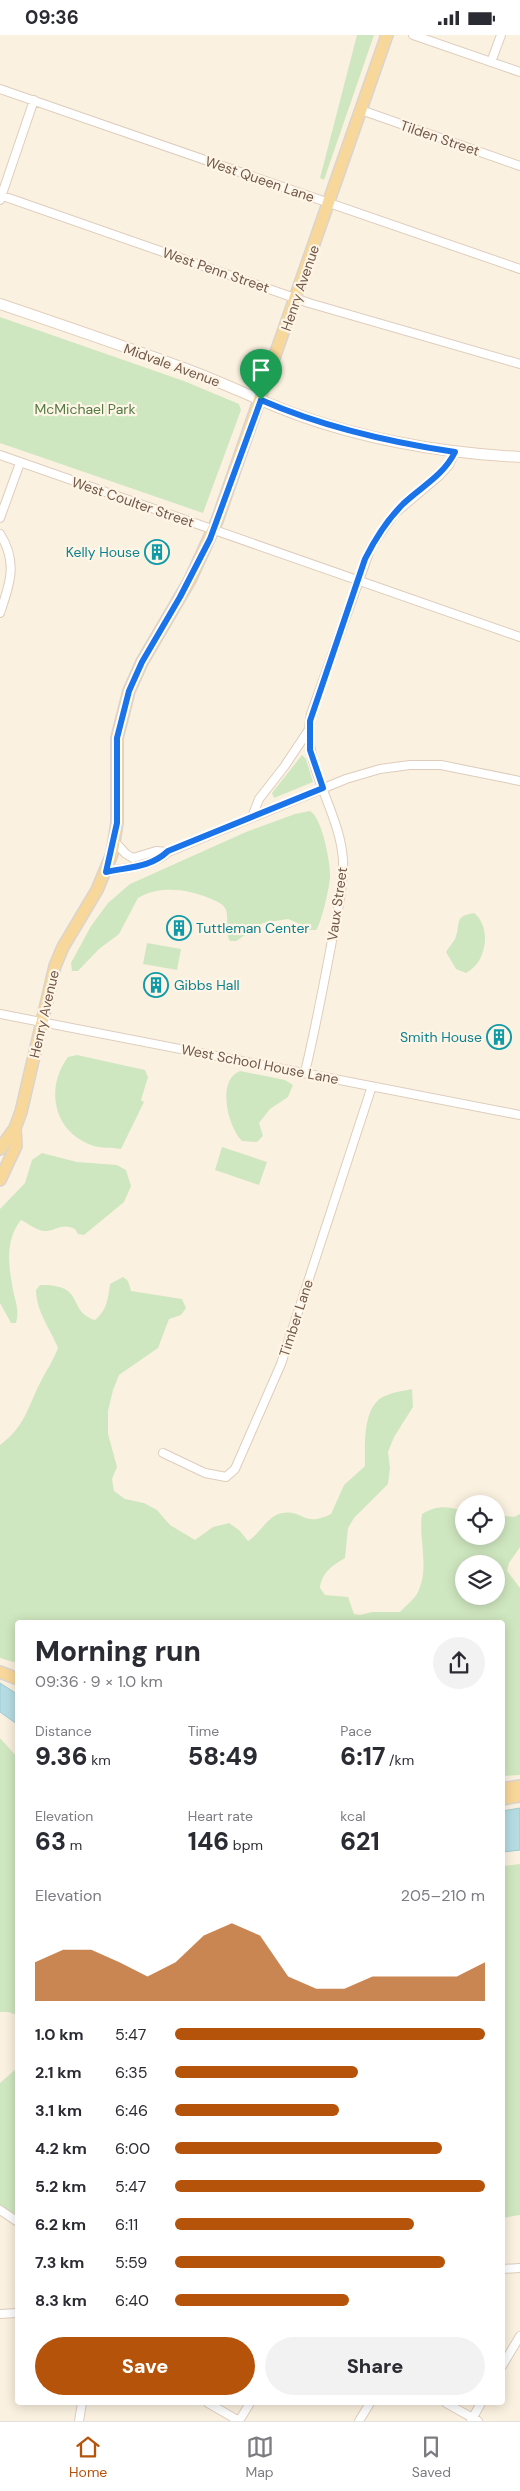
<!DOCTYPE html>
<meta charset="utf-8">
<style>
:root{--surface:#fff;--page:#f2f2f3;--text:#2b2b33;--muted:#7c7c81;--line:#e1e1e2;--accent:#b45309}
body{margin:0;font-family:"DM Sans",sans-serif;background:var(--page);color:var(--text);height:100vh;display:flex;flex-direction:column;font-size:19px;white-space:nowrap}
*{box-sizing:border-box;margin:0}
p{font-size:16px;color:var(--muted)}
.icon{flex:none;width:28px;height:28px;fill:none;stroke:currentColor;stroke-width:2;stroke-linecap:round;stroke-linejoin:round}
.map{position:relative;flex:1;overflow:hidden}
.sheet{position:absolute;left:15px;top:1585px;width:490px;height:785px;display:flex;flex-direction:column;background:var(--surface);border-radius:5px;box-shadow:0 2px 12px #0003}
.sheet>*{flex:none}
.buttons{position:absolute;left:455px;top:1460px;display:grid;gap:10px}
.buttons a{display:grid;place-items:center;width:50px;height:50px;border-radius:50%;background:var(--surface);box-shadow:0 2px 12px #0003;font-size:25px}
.pin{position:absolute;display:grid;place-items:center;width:42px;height:42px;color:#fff;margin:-51px -21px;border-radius:50% 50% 50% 0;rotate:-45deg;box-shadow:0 0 5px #0007}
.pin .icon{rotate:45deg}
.round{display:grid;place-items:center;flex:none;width:52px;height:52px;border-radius:26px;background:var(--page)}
.summary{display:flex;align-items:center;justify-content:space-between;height:85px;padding:0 20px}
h1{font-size:28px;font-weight:800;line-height:38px}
.metrics{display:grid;grid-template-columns:repeat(3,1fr);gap:8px;height:85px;padding:5px 20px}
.metrics div{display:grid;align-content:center}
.metrics b{font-size:25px;font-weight:800}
.metrics small{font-size:14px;font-weight:400}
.metrics p{font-size:14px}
.chart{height:140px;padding:10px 20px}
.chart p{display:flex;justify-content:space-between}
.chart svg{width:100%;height:90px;margin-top:5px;fill:var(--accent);opacity:.7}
.button{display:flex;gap:10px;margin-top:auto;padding:10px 20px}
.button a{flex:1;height:58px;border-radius:30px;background:var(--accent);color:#fff;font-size:20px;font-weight:800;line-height:58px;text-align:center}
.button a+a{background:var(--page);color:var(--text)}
ul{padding:0 20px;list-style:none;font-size:16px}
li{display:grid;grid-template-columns:80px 60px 1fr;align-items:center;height:38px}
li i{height:12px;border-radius:6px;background:var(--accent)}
.status{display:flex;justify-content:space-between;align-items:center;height:35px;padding:0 25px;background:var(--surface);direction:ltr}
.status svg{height:14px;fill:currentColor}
.tabs{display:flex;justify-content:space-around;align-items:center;height:70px;border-top:1px solid var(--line);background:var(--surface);font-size:14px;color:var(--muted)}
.tabs a{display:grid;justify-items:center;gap:2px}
.tabs .current{color:var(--accent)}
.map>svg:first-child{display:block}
.green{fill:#cfe7c0;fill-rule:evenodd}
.water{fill:#b6dce3;stroke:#9dcbd4}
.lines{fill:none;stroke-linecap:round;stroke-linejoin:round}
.street-casing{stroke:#decdbd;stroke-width:10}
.secondary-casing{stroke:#e3cfbb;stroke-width:12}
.primary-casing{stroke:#dad4d0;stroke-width:14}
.street{stroke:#fff;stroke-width:8}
.secondary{stroke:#fff;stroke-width:10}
.primary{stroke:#f8d79a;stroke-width:11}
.route-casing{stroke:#fff;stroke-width:10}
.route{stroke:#1a73e8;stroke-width:6}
.labels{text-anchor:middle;stroke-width:4.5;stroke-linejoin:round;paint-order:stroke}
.street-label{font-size:14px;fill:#705849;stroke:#fef5e6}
.park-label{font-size:14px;fill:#547b44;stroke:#fef5e6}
.culture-label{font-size:14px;fill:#0d838f;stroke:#fef5e6;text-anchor:end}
</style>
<div class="status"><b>09:36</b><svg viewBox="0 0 49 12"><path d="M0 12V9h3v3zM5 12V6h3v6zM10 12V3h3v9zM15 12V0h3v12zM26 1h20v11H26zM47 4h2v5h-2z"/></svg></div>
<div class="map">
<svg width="520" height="2386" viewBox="0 0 520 2386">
<rect width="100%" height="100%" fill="#fbf1e0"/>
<path class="green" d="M357,0H374L324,145L320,143Z
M0,282L184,346L239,369L241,375L203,478L0,408Z
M302,720L306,724L313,747L274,763L272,758Z
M310,776C322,782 331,829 330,842C330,850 321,890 316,895H305L300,889L288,884L263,888L236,906H230C224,896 230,883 225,873C221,867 215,866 209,863C187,854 159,850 138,863L119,899L99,914L78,936H72L71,928L91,891L108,868L130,849L246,797L295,779Z
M474,878C492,892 487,928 466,938L456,934L446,917C448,913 452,909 455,904C461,890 453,881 474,878Z
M147,908L181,914L177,935L143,929Z
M77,1020L145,1035L148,1042L141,1065L144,1067L121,1114C111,1112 101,1114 91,1110C53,1096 45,1053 68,1022Z
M240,1036L285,1045L293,1050L288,1062L270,1074L259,1088L263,1101L257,1107L242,1106C228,1092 216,1045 240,1036Z
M222,1112L267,1127L259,1150L215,1135Z
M42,1118L77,1127L117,1130L126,1135L131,1151L124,1167L84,1200L78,1199L75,1194C60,1187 56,1197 43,1196C36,1195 27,1188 21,1185C6,1204 8,1227 12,1249C14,1264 20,1273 16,1288H11L0,1268V1174L25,1148L32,1125Z
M123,1242L128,1246L131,1256L182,1264L186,1273L181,1280L169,1284L158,1313L119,1340L113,1355L108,1376V1399L117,1432L112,1444L114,1456L125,1464L144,1468L157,1475L170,1490L195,1505L213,1492L229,1488L239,1495L248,1506C260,1499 267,1481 282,1478C304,1474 303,1493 331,1479L344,1450L365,1431C365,1411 362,1370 385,1361C393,1357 403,1356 412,1354L413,1372L394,1402L388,1417L390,1433L388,1449L354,1483L348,1493L345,1523C332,1531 322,1537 320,1553L325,1560L348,1562L354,1579L360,1580L372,1577H400C405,1571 415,1564 418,1557C430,1531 418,1505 422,1479C437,1470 447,1471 464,1476V1501H496V1480L514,1482L520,1479V1512L509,1528L507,1536L520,1553V1740L503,1741L502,1588H18L17,1628L0,1623V1410C25,1391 27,1374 40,1348C46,1336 53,1326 58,1313C50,1293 36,1276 36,1255L40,1250C87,1249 66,1276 95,1285C107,1275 108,1264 110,1249ZM464,1529H496V1561H464Z
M0,1703L17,1722V1980L8,1977H0Z
M520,1829V2180L503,2183V1831Z
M17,2033V2180L0,2171V2048Z"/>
<path class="water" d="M0,1648L17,1659V1689L0,1677Z
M520,1773V1815L503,1817V1776Z"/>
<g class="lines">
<defs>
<path id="street" d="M413,0L520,37
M491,27L501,0
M0,54L520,234
M361,75L520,131
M0,160L309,268L520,329
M0,165L34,65
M0,420L520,602
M0,483L20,428
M0,499C18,527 10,549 0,578
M252,782L259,764L284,732L308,696
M114,806L126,819L133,823L156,816L168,817
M106,837C129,832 150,833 168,817L346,744L380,734L410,730H441L520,746
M0,979L520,1080
M305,1037C315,996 323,953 331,911C336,883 344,854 343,825C340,775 300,729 311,679L371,512L394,479L439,441L449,430L455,417
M163,1418L205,1438L226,1442L235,1434L281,1329L372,1051
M0,2175L18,2187
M502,2234L520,2233
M0,2279L18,2278
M502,2331L520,2301
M208,2368L239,2386L250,2368
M446,2368L478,2386
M79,2386L82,2368
M359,2386L370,2368
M471,2386L481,2368"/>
<path id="secondary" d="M0,269C62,290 124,311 186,334C224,348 260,366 298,380C370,406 444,418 520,422"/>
<path id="primary" d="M0,1114L15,1093L21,1077L55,931L63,912L97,855L112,819L117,788V703L129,656L142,627L190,545L217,486L387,0
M0,1145L16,1111L15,1093
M0,1637L18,1644
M502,1754L520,1751
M502,1764L520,1761"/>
</defs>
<use href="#street" class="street-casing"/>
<use href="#secondary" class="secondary-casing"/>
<use href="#primary" class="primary-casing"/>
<use href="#street" class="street"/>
<use href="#secondary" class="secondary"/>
<use href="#primary" class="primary"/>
</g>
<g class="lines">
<defs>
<path id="route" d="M261,365C323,392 388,407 455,417C443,441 422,451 403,469C387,485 375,504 365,524L310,686V715L323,753L168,816C150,833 129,832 106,837L117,788V703L129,656L142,627L180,562L210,504Z"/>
</defs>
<use href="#route" class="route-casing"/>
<use href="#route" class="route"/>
</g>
<defs>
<symbol id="building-ring" viewBox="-11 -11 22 22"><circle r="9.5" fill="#fef5e6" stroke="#0f9aa8" stroke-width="1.5"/><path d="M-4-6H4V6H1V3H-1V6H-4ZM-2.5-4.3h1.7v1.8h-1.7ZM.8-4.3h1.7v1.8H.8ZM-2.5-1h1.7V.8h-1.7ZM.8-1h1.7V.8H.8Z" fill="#0f9aa8"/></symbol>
</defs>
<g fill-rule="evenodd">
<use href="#building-ring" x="143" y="503" width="28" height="28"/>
<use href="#building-ring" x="165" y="879" width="28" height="28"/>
<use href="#building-ring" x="142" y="936" width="28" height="28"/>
<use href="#building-ring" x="485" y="988" width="28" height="28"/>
</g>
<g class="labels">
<g class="street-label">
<text transform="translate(440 103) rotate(19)" y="5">Tilden Street</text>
<text transform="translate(260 144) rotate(19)" y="5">West Queen Lane</text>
<text transform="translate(216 235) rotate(19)" y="5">West Penn Street</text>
<text transform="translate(300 253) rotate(-71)" y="5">Henry Avenue</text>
<text transform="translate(172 330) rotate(20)" y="5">Midvale Avenue</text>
<text transform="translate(133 467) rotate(19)" y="5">West Coulter Street</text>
<text transform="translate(337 869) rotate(-82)" y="5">Vaux Street</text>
<text transform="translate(44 979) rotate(-77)" y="5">Henry Avenue</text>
<text transform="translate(260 1029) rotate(11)" y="5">West School House Lane</text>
<text transform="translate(296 1283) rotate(-72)" y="5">Timber Lane</text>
</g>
<g class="park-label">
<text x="85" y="379">McMichael Park</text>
</g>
<g class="culture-label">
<text x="140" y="522">Kelly House</text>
<text x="196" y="898" text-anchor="start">Tuttleman Center</text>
<text x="174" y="955" text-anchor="start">Gibbs Hall</text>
<text x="482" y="1007">Smith House</text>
</g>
</g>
</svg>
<div class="buttons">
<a><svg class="icon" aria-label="locate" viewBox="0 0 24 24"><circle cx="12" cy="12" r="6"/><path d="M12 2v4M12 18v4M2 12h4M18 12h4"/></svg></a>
<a><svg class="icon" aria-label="layers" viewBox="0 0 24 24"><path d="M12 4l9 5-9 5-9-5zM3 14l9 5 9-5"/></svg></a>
</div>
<div class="pin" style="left:261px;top:365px;background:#1e9e55"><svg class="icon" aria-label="arrive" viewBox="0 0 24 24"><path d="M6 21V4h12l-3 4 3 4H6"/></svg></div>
<section class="sheet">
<div class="summary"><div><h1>Morning run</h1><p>09:36 · 9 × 1.0 km</p></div><a class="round"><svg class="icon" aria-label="share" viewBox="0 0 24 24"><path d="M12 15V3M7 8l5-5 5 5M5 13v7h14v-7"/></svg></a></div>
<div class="metrics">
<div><p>Distance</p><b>9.36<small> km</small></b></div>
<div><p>Time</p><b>58:49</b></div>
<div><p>Pace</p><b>6:17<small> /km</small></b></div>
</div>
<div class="metrics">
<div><p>Elevation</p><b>63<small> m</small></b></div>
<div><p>Heart rate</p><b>146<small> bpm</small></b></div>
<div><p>kcal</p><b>621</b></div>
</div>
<div class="chart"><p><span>Elevation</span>205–210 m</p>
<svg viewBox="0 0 160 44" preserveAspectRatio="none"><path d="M0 44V25L10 19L20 19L30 25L40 32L50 25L60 12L70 6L80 12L90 32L100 38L110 38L120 32L130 32L140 32L150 32L160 25V44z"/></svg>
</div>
<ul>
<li><b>1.0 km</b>5:47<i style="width:100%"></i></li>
<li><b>2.1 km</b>6:35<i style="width:59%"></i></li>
<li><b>3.1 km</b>6:46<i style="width:53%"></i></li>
<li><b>4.2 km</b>6:00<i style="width:86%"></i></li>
<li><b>5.2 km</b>5:47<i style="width:100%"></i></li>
<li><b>6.2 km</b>6:11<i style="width:77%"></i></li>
<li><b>7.3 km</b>5:59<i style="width:87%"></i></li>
<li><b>8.3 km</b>6:40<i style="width:56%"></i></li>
</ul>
<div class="button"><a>Save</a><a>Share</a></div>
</section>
</div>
<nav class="tabs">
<a class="current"><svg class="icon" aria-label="home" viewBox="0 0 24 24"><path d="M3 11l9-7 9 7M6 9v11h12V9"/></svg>Home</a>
<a><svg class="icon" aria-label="map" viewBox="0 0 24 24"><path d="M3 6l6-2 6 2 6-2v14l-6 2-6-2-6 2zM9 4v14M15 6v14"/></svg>Map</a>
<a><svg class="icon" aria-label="saved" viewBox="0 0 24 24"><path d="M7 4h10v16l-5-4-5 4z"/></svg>Saved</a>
</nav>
